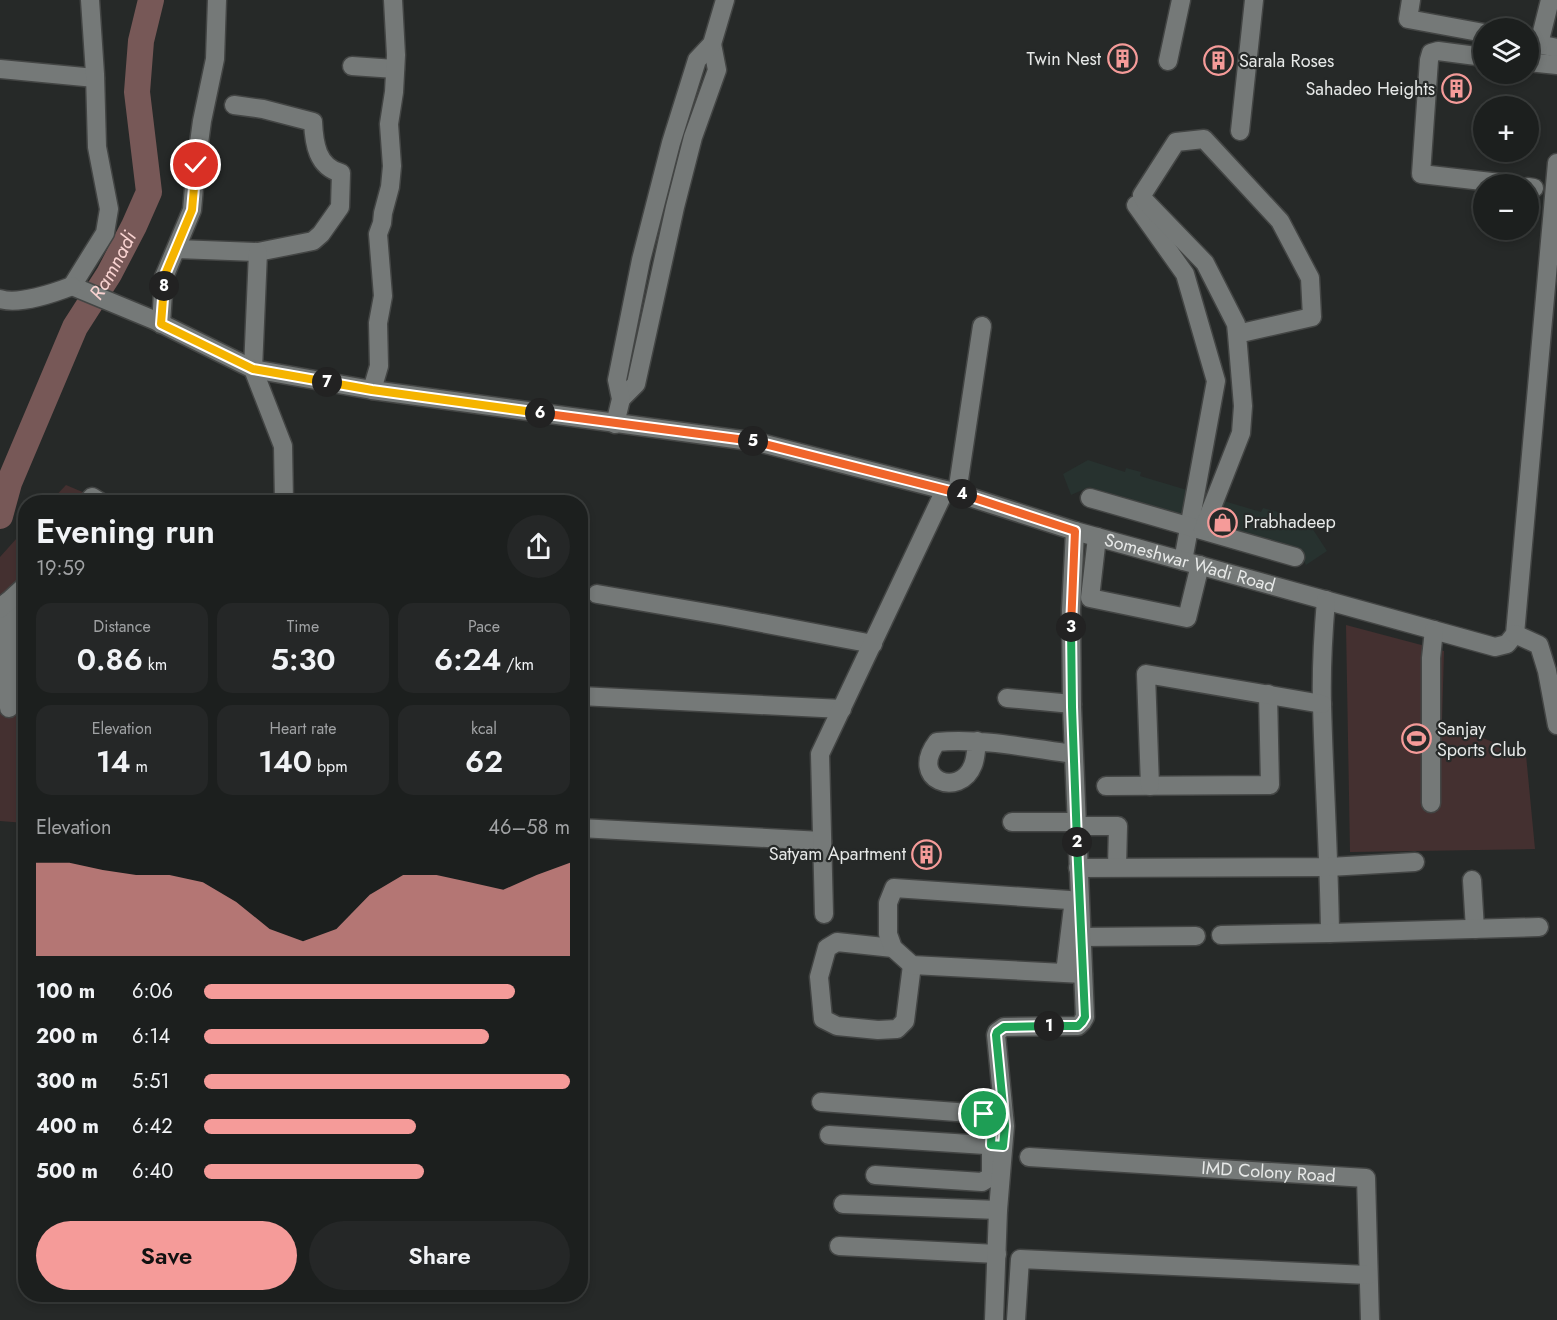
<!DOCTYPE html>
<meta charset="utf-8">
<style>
:root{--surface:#1c1f1e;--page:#252727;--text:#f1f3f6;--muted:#a0a2a4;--line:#3a3d3c;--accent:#f59b99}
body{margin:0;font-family:Jost,sans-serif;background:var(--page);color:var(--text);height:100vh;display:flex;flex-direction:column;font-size:22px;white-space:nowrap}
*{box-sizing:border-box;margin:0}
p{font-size:20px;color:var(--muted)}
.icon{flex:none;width:33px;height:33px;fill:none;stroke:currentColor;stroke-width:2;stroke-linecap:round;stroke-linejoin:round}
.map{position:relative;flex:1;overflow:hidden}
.side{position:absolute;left:18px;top:495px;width:570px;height:807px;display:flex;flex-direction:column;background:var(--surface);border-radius:24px;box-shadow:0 3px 9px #0003,0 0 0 2px var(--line)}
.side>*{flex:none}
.buttons{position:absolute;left:1473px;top:18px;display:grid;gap:12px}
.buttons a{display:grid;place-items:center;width:66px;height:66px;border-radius:50%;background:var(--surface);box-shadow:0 3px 9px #0003,0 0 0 2px var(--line);font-size:30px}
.pin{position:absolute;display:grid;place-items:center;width:51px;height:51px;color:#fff;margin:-26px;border:3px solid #fff;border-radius:50%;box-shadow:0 2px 6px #0007}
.km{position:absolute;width:30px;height:30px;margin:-15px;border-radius:50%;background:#222;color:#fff;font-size:16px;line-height:30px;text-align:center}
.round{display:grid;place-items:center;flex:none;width:63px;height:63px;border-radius:32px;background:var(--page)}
.summary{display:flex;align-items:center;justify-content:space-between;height:102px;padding:0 18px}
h1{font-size:33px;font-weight:600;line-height:45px}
.figures{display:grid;grid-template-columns:repeat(3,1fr);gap:9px;height:102px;padding:6px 18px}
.figures div{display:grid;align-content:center;border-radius:15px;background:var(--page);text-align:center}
.figures b{font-size:30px;font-weight:600}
.figures small{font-size:16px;font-weight:400}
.figures p{font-size:16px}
.chart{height:168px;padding:12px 18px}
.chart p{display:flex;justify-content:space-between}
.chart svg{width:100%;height:108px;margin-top:6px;fill:var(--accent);opacity:.7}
.primary-button{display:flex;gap:12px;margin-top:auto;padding:12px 18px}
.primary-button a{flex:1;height:69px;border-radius:36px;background:var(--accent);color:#111;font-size:24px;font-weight:600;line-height:69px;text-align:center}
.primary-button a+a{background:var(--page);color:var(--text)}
ul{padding:0 18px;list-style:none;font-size:20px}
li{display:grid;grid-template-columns:96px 72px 1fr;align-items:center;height:45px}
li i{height:15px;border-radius:8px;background:var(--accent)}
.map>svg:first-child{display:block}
.built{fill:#27322f}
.green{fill:#443030}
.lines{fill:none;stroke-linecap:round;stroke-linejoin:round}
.river{stroke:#775857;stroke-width:26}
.minor-casing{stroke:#434544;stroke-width:21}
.minor{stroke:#757978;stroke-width:18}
.split-1-casing{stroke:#fff;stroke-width:12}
.split-2-casing{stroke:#fff;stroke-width:12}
.split-3-casing{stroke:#fff;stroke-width:12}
.split-4-casing{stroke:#fff;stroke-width:12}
.split-5-casing{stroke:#fff;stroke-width:12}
.split-6-casing{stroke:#fff;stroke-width:12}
.split-7-casing{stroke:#fff;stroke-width:12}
.split-8-casing{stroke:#fff;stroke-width:12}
.split-9-casing{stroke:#fff;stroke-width:12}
.split-1{stroke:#22a559;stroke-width:8}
.split-2{stroke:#22a559;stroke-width:8}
.split-3{stroke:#22a559;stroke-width:8}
.split-4{stroke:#f0652b;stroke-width:8}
.split-5{stroke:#f0652b;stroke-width:8}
.split-6{stroke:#f0652b;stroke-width:8}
.split-7{stroke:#f5b400;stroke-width:8}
.split-8{stroke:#f5b400;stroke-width:8}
.split-9{stroke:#f5b400;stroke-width:8}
.labels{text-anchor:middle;stroke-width:4.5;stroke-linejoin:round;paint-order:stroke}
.poi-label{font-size:18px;fill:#e6e8e7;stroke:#262928;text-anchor:end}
.street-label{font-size:18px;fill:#e6e8e7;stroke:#262928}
.water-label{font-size:20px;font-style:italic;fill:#f9d3d1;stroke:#262928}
</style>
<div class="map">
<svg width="1557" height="1320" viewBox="0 0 1557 1320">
<rect width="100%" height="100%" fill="#262928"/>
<path class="built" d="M1088,460L1125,472L1126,468L1141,472L1140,476L1261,512L1263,508L1278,512L1277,517L1312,528L1327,551L1306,565L1297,549L1089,487L1071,495L1063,474Z"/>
<path class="green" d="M66,485L106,502H50Z
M25,529V823L0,821V557Z
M1346,625L1444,651L1442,722L1526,755L1535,849L1350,852Z"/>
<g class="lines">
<path class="river" id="s1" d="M0,516L9,483L75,327L109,274L134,226L149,192L137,92L141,41L151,0"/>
<defs>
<g id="minor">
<path d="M1411,0L1408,19L1484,33"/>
<path d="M1528,42L1557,48"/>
<path d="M1539,44L1550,0"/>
<path d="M1484,57L1438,51L1431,53L1429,60L1421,174L1509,184"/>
<path d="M1168,61L1181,0"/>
<path d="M1528,62L1557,65"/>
<path d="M352,66L395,69"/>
<path d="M0,69L95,78"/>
<path d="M1240,131L1254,0"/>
<path d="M1528,187L1534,188"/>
<path d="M1136,205L1185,274L1216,381L1183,561"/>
<path d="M177,249L258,252L313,241L321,234L340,207L341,173C317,167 314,143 313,122L263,109L234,105"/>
<path d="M258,252L253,369L283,446L284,502"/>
<path id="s2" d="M72,286L154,320L253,369L372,390L757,442L957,493L1075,531L1495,647L1507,644L1515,634L1557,163"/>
<path d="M72,286L105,233L109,209L97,147L95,74L90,0"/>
<path d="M0,299C18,305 54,293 72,286"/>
<path d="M161,324L164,277L192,210L196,165L202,121L215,59L217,0"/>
<path d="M372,390L379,366L378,323L383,296L378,234L382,223L383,213L390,187L392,166L389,124L394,92L396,55L393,0"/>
<path d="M621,399L636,384L675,207L693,137L717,70L712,44"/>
<path d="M615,424L621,399L617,380L641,260L671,143L697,60L712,44L725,0"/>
<path d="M957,493L982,326"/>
<path d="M1090,498L1295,557"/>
<path d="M88,502L92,497L100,502"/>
<path d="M1203,530L1241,433L1243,406L1237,334L1236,324L1205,263L1145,201L1142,195L1176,142L1204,139L1280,221L1310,278L1312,317L1237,334"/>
<path d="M1097,537L1090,598L1187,618L1200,565"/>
<path d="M597,594L725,616L873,644"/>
<path d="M1326,600C1323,635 1321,670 1322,705C1324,781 1329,857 1330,933"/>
<path d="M7,602L9,708"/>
<path d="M0,609L26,585"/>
<path d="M1515,634L1539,645L1547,671L1557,725"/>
<path d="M580,696L842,709"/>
<path d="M1007,698L1072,704"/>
<path d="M977,741C976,749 976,758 973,765C960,799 908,780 937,742C982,738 1028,748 1073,754"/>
<path d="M1106,786L1270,785L1268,694"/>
<path d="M1150,786L1146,674L1322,704"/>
<path d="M1431,803V658L1434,630"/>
<path d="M1012,822H1076"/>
<path d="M1076,826H1118L1117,867"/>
<path d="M580,828L822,841"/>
<path d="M1078,868L1329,867L1415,862"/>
<path d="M1472,880L1475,929"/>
<path d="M824,914L820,754L945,490"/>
<path d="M1221,935L1330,933L1539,927"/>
<path d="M1081,937L1196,936"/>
<path d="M893,948L837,942L827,948L819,977L823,1019L837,1026L878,1030L897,1029L905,1021L912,965"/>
<path d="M1065,973L1073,907L1069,900L894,888L888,903V934L893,948L912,965L1083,974"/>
<path d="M821,1102L984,1114L989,1116L991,1120V1175L987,1179L982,1182L875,1175"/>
<path d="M829,1135L1001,1146"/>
<path id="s3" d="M1029,1157L1366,1178L1370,1320"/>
<path d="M843,1204L998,1210"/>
<path d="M839,1246L997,1254"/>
<path d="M994,1320L998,1210L1005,1126L996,1035L997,1032L1004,1027L1078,1026L1082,1022L1085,1017L1072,707L1071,610L1075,531"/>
<path d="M1016,1320L1020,1259L1368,1275"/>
</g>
</defs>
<use href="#minor" class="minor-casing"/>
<use href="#minor" class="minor"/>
</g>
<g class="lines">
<defs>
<path id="split-1" d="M984,1114C995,1119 991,1134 991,1145L1003,1146L1005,1126L996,1035L997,1032L1004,1027L1049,1026"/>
<path id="split-2" d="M1049,1026H1078L1082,1022L1085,1017L1077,842"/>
<path id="split-3" d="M1071,627L1072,707L1077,842"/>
<path id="split-4" d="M962,494L1075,531L1071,627"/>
<path id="split-5" d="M753,441L962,494"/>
<path id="split-6" d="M540,413L753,441"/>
<path id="split-7" d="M327,382L372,390L540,413"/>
<path id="split-8" d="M164,286L161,324L253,369L327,382"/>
<path id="split-9" d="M164,286V277L192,210L196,165"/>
</defs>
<use href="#split-1" class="split-1-casing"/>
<use href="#split-2" class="split-2-casing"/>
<use href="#split-3" class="split-3-casing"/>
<use href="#split-4" class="split-4-casing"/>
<use href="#split-5" class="split-5-casing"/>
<use href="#split-6" class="split-6-casing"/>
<use href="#split-7" class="split-7-casing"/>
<use href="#split-8" class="split-8-casing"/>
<use href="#split-9" class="split-9-casing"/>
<use href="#split-1" class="split-1"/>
<use href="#split-2" class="split-2"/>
<use href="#split-3" class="split-3"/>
<use href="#split-4" class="split-4"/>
<use href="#split-5" class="split-5"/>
<use href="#split-6" class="split-6"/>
<use href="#split-7" class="split-7"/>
<use href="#split-8" class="split-8"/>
<use href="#split-9" class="split-9"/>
</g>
<defs>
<symbol id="building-ring" viewBox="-11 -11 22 22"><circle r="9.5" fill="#262928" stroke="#f59b99" stroke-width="1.5"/><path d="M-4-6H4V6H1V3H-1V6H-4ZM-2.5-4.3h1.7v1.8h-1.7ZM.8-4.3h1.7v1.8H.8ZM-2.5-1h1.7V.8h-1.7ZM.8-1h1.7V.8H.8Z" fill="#f59b99"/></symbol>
<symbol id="shop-ring" viewBox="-11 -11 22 22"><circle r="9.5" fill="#262928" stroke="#f59b99" stroke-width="1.5"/><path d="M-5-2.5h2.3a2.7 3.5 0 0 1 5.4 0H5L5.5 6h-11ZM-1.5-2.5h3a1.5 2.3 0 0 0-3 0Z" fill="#f59b99"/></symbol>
<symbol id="stadium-ring" viewBox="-11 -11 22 22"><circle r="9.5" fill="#262928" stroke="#f59b99" stroke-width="1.5"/><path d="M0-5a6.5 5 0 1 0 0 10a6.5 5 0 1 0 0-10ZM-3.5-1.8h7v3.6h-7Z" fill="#f59b99"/></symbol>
</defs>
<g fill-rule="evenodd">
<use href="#building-ring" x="1106" y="42" width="33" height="33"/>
<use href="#building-ring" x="1202" y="44" width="33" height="33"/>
<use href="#building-ring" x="1440" y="72" width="33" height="33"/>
<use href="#shop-ring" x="1206" y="506" width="33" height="33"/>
<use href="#stadium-ring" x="1400" y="722" width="33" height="33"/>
<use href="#building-ring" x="910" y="838" width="33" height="33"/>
</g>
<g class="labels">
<g class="poi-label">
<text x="1101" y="65">Twin Nest</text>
<text x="1239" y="67" text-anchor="start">Sarala Roses</text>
<text x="1435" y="95">Sahadeo Heights</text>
<text x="1244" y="528" text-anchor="start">Prabhadeep</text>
<text x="1437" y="735" text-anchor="start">Sanjay<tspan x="1437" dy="21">Sports Club</tspan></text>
<text x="906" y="860">Satyam Apartment</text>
</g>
<g class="street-label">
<text dy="6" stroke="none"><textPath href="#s2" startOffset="1158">Someshwar Wadi Road</textPath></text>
<text dy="6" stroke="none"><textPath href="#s3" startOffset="240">IMD Colony Road</textPath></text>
</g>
<g class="water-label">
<text dy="7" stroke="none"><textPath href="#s1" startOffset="276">Ramnadi</textPath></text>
</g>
</g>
</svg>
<div class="buttons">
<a><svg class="icon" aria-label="layers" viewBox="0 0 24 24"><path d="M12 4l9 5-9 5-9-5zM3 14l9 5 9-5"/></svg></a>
<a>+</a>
<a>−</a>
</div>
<div class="pin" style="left:984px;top:1114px;background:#1e9e55"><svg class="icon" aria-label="arrive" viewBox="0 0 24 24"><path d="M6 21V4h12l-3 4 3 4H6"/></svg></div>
<div class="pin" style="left:196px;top:165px;background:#d93025"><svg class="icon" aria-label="check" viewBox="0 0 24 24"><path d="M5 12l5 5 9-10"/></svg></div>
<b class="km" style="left:1049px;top:1026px">1</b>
<b class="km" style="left:1077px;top:842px">2</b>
<b class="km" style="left:1071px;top:627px">3</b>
<b class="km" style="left:962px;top:494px">4</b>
<b class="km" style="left:753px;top:441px">5</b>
<b class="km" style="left:540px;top:413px">6</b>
<b class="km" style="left:327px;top:382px">7</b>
<b class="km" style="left:164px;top:286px">8</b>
<section class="side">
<div class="summary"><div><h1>Evening run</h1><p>19:59</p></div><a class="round"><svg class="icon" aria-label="share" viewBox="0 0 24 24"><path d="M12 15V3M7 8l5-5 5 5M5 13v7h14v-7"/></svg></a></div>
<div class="figures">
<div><p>Distance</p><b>0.86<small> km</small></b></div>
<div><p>Time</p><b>5:30</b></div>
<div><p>Pace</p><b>6:24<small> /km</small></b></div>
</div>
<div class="figures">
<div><p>Elevation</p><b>14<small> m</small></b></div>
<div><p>Heart rate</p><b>140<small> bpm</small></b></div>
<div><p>kcal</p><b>62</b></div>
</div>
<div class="chart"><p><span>Elevation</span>46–58 m</p>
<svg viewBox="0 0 160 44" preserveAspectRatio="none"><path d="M0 44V6L10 6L20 9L30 11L40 11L50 14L60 22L70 33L80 38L90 33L100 19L110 11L120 11L130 14L140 17L150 11L160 6V44z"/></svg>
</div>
<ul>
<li><b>100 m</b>6:06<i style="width:85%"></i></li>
<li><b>200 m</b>6:14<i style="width:78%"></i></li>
<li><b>300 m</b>5:51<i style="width:100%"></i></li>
<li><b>400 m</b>6:42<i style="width:58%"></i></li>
<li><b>500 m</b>6:40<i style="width:60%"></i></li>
</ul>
<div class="primary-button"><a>Save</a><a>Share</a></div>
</section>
</div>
